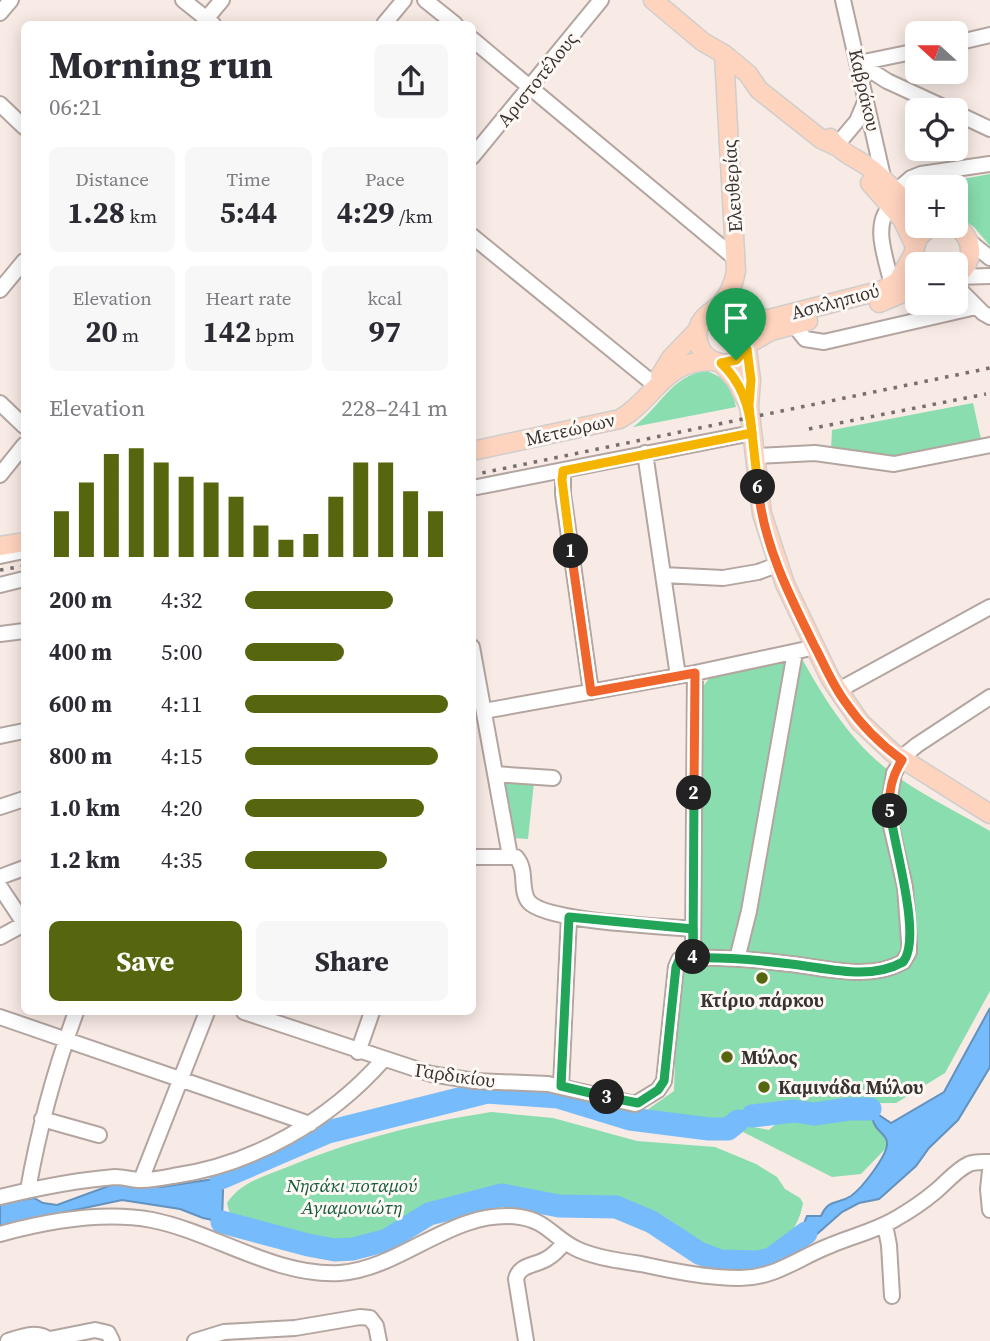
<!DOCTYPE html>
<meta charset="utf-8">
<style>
:root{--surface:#fff;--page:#f7f7f7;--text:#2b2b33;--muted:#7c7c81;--accent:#55660e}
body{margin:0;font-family:"Source Serif 4",serif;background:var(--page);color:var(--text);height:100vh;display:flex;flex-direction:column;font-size:26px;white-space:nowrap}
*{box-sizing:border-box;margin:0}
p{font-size:23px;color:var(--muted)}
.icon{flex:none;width:38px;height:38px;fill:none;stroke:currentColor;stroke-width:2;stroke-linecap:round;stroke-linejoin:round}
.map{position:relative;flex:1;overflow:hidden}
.side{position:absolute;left:21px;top:21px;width:455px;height:994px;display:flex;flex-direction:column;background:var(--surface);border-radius:10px;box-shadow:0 4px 18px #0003}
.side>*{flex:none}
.needle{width:46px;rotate:291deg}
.controls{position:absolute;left:905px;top:21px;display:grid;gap:14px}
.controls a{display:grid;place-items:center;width:63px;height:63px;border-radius:10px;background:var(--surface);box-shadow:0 4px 18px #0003;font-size:35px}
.pin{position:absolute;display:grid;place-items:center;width:60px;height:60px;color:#fff;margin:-72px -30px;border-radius:50% 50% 50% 0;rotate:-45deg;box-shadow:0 0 7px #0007}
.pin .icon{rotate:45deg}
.km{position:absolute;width:35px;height:35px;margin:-18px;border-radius:50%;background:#222;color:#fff;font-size:19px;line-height:35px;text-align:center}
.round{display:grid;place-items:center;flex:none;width:74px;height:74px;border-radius:10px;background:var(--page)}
.headline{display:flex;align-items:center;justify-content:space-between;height:119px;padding:0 28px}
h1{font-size:38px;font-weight:700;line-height:52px}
.figures{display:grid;grid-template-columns:repeat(3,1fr);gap:10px;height:119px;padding:7px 28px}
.figures div{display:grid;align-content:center;border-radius:10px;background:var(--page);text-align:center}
.figures b{font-size:30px;font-weight:700}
.figures small{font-size:19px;font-weight:400}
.figures p{font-size:19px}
.chart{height:196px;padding:14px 28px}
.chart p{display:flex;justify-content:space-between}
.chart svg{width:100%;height:126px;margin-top:7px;stroke:var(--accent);stroke-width:6}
.primary-button{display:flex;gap:14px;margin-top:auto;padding:14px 28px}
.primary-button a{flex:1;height:80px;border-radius:10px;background:var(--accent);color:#fff;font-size:28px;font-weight:700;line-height:80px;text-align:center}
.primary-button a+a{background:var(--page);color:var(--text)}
ul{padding:0 28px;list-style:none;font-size:23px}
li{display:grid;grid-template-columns:112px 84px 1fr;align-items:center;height:52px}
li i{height:18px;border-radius:9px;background:var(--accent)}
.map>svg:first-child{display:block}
.green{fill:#89ddae}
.water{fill:#76bbfb;stroke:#6392be;stroke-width:2}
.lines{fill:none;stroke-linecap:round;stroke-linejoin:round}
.river{stroke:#76bbfb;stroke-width:23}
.minor-casing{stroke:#b3a5a0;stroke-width:18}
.major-casing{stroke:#cfcecd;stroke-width:21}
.minor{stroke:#fff;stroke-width:14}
.major{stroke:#ffd4bf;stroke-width:18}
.rail{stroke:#786f6c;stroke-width:3.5;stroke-dasharray:3.5 7;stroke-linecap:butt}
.split-1-casing{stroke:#fff;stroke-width:14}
.split-2-casing{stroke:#fff;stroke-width:14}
.split-3-casing{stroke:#fff;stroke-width:14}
.split-4-casing{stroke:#fff;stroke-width:14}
.split-5-casing{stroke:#fff;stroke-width:14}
.split-6-casing{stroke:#fff;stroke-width:14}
.split-7-casing{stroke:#fff;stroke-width:14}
.split-1{stroke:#f5b400;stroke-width:9}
.split-2{stroke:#f0652b;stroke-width:9}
.split-3{stroke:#22a559;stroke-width:9}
.split-4{stroke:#22a559;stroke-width:9}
.split-5{stroke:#22a559;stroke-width:9}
.split-6{stroke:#f0652b;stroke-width:9}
.split-7{stroke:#f5b400;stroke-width:9}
.poi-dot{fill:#55660e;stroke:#fff9f6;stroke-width:2.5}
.labels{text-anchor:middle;stroke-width:6;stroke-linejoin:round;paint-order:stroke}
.street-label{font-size:19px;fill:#383230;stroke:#fff9f6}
.poi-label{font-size:19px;font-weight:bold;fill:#383230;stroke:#fff9f6;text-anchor:start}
.park-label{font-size:19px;font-style:italic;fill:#145b3a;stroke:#fff9f6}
</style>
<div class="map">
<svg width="990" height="1341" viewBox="0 0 990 1341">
<rect width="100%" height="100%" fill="#f8eae4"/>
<path class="green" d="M990,174V246L974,227L956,215V187H918Z
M707,371C727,379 731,385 736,407L633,427C659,409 672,374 707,371Z
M973,403L981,439L886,457L831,450L832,430Z
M801,657C827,704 856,750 902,780C930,799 961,814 990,831V991L945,1073L896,1103L753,1104L751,1122L641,1117L640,1115L674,1091L678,976L697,939L701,689L711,676Z
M504,781L534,782L528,839L512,838Z
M870,1111L877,1130L886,1137L888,1146L861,1174L832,1177L743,1132L747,1126L769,1130L787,1114L794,1113L820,1118H834Z
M491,1112L553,1118L637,1141L715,1147L756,1164L777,1177L785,1189L800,1198L803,1203C795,1249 753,1266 711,1248C692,1240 677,1222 658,1213C640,1205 622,1201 602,1199C587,1198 572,1202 560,1201C537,1198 532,1186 504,1190C485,1192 438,1205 422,1213C404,1223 386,1237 366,1243C332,1253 265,1234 232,1222L227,1203C241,1182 263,1177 285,1168C352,1140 420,1123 491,1112Z"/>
<path class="water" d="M990,1008V1067L958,1120L929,1148L916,1166L887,1192L879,1199L859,1203L842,1212L809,1241L803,1226L807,1216H821C829,1198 837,1205 851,1196C862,1188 889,1154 887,1142C886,1134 878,1132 875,1125C872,1120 871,1114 870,1109L891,1123L944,1092Z
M221,1178L223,1191L222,1222L203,1218L180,1209L122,1200L0,1226V1203L34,1198L43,1203L57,1205L125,1180L161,1187Z"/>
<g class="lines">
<path class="river" d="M752,1116L794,1111L814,1114L849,1109H870
M221,1178L328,1132L487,1092L558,1097L630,1119L709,1129H728L738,1121
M222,1222L308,1245L335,1250L353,1249L387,1240L429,1214L502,1195L559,1206L616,1207L652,1222L699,1253L720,1261L757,1262L771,1259L806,1233"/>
<defs>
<path id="minor" d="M183,0L213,24
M425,0L455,24
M843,0L884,181
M0,13L11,0
M206,19L222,0
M384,24L404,0
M472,39L736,259
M956,43L990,35
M859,63L887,81L950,110
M859,63L917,51
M0,104L24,127
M956,113L990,129
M836,146L857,121L865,102
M472,157L601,0
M895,192L911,178L921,174L990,164
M891,206C871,225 887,261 892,285
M472,236L655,385
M970,242L990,258
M956,277L990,276
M956,286L983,313L990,317
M0,290L24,261
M794,325L805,339L824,342L976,307
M0,403L24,426
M645,453L678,676
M755,456L815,453L894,464L990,445
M563,471V494L591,692
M0,475L24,445
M472,488L752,433
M0,556L24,551
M663,575L723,578L758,572L777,565
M0,585L24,579
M0,634L24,631
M472,647L510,856
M837,691L990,607
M484,711L695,673L816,647
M0,736L24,731
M495,774L553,778
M0,807L24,799
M472,857H516C528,870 519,890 529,902C547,922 663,926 693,929
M0,877L24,868
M0,887L24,923
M0,937L24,924
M693,958C725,957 758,960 791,964C826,968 869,981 903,962L909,952V941L905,887L891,826L889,803L894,773L906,754L917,745L990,697
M737,959L749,911L795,652
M244,1012L431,1074L475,1081L548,1084L635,1104L658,1090L664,1081L676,967L679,960L693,958L695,673
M0,1017L310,1124
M358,1052L372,1012
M561,1086L569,917
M42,1119L99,1135
M990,1171L988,1189L990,1210
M141,1180L207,1012
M28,1190C39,1127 54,1072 76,1012
M0,1197C37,1188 77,1180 115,1177C124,1177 133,1180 141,1180C152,1180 163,1178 173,1176C253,1165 330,1120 383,1060
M885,1225L889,1245L892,1296
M0,1234C47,1221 103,1211 152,1220C213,1232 276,1277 340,1273C404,1268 453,1208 520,1217C548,1221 555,1240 579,1250C598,1258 620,1261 641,1264C673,1271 707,1278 740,1278C775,1278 798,1258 829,1246C852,1236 876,1231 897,1218C911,1210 924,1201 936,1191C947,1182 956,1170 969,1164C976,1161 983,1162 990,1162
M50,1339L95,1330L108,1333L112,1341
M8,1341C23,1336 38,1330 51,1341
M195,1341L224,1332L295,1328L360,1317L370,1318L376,1326L379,1341
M526,1341L516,1279C519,1264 536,1266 548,1258C555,1254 560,1248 565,1242"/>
<path id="major" d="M653,0L703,42L724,54L748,74L759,90L821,139L836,146
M830,138C841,153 856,158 870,168C887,181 900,198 917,210
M870,183L902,219L915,246
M955,226C975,238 975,263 956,276
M914,251L918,238L930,226
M879,303L917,287
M714,311C766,297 757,379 714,361C698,354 692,333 703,319C709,312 717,309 723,301C731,292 734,282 736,271L724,54
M740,314L751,319H769L883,290L898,281L914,253
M750,343L771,331L808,321
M747,349L751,380L749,406L762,514L785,584L830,678L860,722L893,753L990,814
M721,363L736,380L749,406
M660,376L671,358L698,330
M472,451L620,419C655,399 664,359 713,361
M0,546L24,542"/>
</defs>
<use href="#minor" class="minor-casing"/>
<use href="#major" class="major-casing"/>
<use href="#minor" class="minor"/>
<use href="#major" class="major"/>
<path class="rail" d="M809,429L986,394
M472,475L990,368
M0,570L24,566"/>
</g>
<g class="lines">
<defs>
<path id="split-1" d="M571,551L562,480L563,471L752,433C749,405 741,382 721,363L736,360"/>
<path id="split-2" d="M571,551L591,692L695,673L694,793"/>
<path id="split-3" d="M607,1097L638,1103L658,1090L664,1081L676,967L679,960L693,958L694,793"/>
<path id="split-4" d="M607,1097L561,1086L569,917L693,929V957"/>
<path id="split-5" d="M693,957V958C725,957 758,960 791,964C827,968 869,981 903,962C923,938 893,843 890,811"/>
<path id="split-6" d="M758,487C763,544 790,597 815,647C825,666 833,686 846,703C861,725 880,744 902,760C892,776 888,791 890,811"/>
<path id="split-7" d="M736,360L747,349L751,380L749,406L758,487"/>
</defs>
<use href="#split-1" class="split-1-casing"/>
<use href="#split-2" class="split-2-casing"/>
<use href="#split-3" class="split-3-casing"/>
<use href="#split-4" class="split-4-casing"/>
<use href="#split-5" class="split-5-casing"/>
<use href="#split-6" class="split-6-casing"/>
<use href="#split-7" class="split-7-casing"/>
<use href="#split-1" class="split-1"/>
<use href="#split-2" class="split-2"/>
<use href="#split-3" class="split-3"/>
<use href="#split-4" class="split-4"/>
<use href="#split-5" class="split-5"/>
<use href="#split-6" class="split-6"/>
<use href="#split-7" class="split-7"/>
</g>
<g class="poi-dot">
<circle cx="762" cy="978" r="7"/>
<circle cx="727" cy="1057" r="7"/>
<circle cx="764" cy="1087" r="7"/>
</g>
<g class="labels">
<g class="street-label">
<text transform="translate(537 79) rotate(-51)" y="7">Αριστοτέλους</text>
<text transform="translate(865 90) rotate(77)" y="7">Καβράκου</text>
<text transform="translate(732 186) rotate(-94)" y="7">Ελευθερίας</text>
<text transform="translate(835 301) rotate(-15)" y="7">Ασκληπιού</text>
<text transform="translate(570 429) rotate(-13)" y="7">Μετεώρων</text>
<text transform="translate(455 1075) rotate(8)" y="7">Γαρδικίου</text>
</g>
<g class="poi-label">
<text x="762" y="1007" text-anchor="middle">Κτίριο πάρκου</text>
<text x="741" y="1064">Μύλος</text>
<text x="778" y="1094">Καμινάδα Μύλου</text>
</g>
<g class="park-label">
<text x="352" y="1192">Νησάκι ποταμού<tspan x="352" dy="22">Αγιαμονιώτη</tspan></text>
</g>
</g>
</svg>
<div class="controls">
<a><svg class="needle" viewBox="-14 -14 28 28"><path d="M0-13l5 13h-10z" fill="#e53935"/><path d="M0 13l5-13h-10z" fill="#7c7c81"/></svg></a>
<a><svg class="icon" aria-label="locate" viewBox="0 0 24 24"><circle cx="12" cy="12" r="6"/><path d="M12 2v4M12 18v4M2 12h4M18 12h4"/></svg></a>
<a>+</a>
<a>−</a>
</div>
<div class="pin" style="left:736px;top:360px;background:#1e9e55"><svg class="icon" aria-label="arrive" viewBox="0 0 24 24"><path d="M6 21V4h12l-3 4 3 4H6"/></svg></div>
<b class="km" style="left:571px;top:551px">1</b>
<b class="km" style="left:694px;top:793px">2</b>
<b class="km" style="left:607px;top:1097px">3</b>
<b class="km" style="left:693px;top:957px">4</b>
<b class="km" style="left:890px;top:811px">5</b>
<b class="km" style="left:758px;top:487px">6</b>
<section class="side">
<div class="headline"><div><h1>Morning run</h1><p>06:21</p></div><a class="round"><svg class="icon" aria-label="share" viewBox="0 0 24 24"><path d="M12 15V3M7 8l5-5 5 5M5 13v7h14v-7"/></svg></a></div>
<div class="figures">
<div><p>Distance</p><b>1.28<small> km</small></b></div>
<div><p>Time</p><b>5:44</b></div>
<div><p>Pace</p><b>4:29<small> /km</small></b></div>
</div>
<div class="figures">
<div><p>Elevation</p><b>20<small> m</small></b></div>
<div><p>Heart rate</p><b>142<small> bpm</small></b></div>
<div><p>kcal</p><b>97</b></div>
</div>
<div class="chart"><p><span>Elevation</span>228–241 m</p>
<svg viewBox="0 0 160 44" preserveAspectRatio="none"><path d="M5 44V28M15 44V18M25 44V8M35 44V6M45 44V11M55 44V16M65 44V18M75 44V23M85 44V33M95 44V38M105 44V36M115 44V23M125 44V11M135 44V11M145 44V21M155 44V28"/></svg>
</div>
<ul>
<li><b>200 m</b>4:32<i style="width:73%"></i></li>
<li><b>400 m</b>5:00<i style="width:49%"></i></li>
<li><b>600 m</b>4:11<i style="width:100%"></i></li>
<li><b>800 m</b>4:15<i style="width:95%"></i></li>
<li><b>1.0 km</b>4:20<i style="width:88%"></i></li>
<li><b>1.2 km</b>4:35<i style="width:70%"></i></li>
</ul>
<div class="primary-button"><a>Save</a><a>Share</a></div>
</section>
</div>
